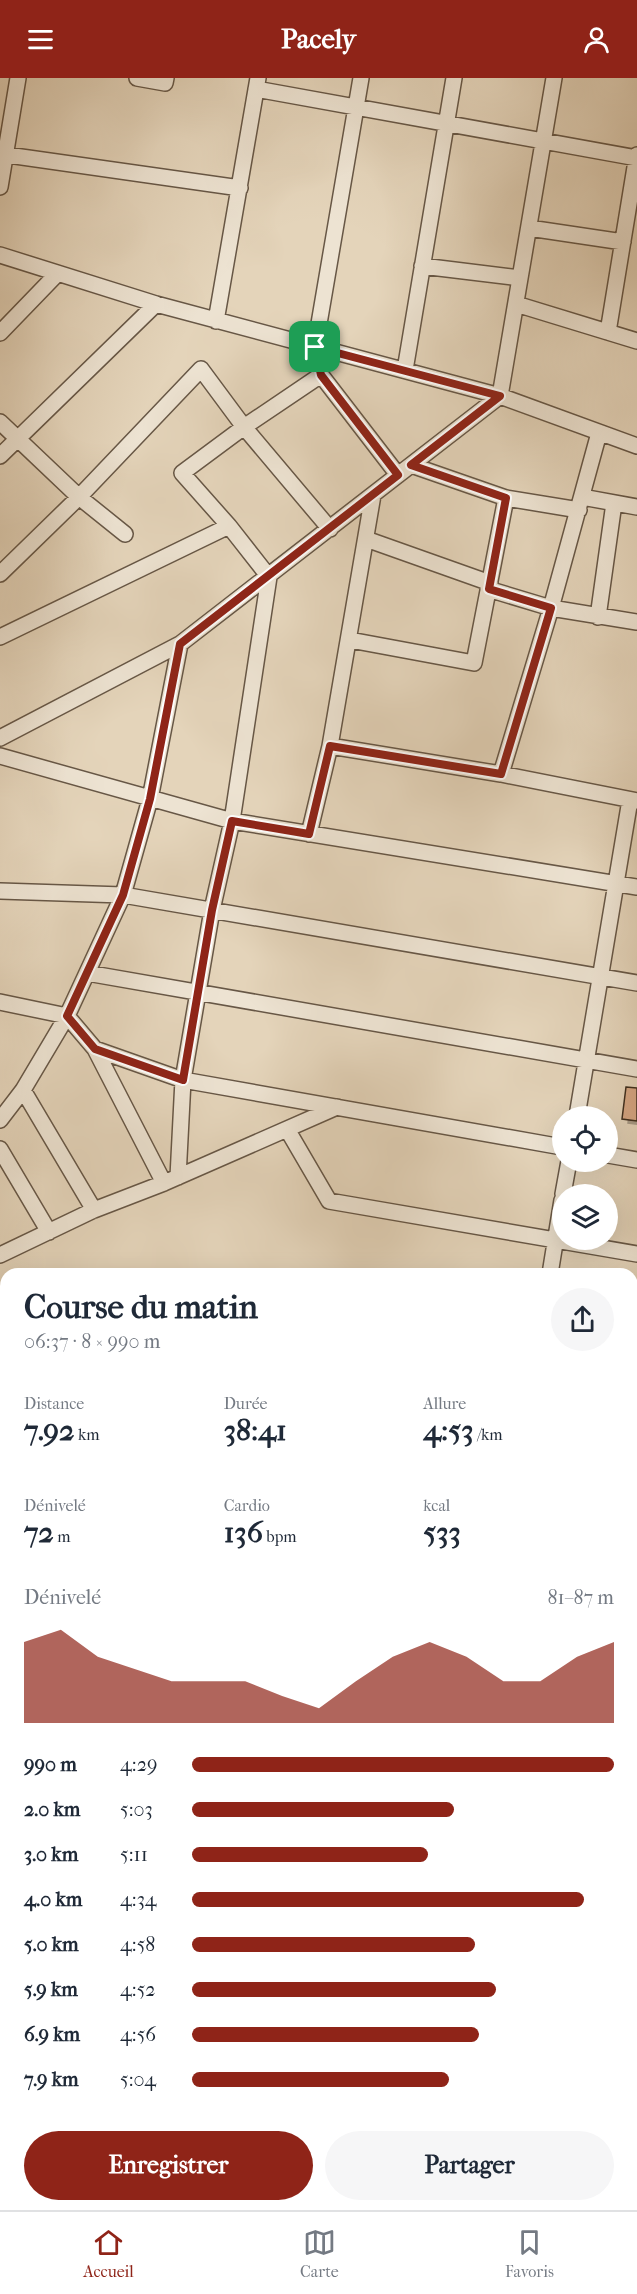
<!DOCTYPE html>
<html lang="fr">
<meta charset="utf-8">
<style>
:root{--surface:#fff;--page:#f6f6f7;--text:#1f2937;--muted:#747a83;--line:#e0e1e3;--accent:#8f2418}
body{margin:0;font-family:"IM FELL French Canon",serif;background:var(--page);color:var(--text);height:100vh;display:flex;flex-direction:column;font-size:22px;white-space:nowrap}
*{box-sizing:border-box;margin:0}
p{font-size:20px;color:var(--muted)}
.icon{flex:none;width:33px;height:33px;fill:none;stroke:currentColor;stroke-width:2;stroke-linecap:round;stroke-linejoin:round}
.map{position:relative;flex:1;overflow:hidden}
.panel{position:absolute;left:0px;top:1190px;width:638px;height:944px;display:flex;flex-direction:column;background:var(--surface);border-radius:18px 18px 0 0;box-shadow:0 6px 24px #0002}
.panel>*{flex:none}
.tools{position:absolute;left:552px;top:1028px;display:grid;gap:12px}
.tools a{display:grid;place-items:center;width:66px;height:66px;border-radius:50%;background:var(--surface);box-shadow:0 6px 24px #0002;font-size:30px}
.pin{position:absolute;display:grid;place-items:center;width:51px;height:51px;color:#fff;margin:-26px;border-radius:12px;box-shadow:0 3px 9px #0006}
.round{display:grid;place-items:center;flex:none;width:63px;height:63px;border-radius:32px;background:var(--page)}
.head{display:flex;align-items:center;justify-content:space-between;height:102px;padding:0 24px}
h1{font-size:33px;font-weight:700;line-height:45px}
.figures{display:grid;grid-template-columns:repeat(3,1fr);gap:9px;height:102px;padding:6px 24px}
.figures div{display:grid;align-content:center}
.figures b{font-size:30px;font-weight:700}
.figures small{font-size:16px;font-weight:400}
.figures p{font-size:16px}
.chart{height:168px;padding:12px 24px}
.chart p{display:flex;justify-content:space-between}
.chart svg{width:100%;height:108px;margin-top:6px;fill:var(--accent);opacity:.7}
.cta{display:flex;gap:12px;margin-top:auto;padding:12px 24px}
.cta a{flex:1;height:69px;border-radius:36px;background:var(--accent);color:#fff;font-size:24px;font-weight:700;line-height:69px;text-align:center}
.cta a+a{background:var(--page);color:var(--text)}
ul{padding:0 24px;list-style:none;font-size:20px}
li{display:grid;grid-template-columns:96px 72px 1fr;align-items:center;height:45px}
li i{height:15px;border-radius:8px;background:var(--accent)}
header{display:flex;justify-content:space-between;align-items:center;height:78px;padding:0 24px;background:var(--accent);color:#fff;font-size:27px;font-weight:700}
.menu{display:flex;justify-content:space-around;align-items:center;height:84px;border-top:2px solid var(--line);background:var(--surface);font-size:16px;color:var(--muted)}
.menu a{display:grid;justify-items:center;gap:3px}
.menu .current{color:var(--accent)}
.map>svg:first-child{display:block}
.green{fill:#bcbb8a;stroke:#7c7454;stroke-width:1.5}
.water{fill:#97b9aa;stroke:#738172;stroke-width:1.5}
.building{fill:#d5a683;stroke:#3d2d1f;stroke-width:1.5;filter:url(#shadow)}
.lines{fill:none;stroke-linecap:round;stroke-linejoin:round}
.street-casing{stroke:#675746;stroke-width:18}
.street{stroke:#ede3d2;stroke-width:15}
.route-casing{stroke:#fff;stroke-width:12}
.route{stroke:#8f2418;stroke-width:8}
</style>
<header><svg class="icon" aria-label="menu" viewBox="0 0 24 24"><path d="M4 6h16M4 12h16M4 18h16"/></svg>Pacely<svg class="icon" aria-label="person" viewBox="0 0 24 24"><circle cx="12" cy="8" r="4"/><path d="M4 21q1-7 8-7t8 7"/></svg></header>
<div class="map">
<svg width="637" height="2132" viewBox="0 0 637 2132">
<defs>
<filter id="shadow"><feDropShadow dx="6" dy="4" stdDeviation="0" flood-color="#0004"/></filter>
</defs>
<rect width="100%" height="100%" fill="#e4d4ba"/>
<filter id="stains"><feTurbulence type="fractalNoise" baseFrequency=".00333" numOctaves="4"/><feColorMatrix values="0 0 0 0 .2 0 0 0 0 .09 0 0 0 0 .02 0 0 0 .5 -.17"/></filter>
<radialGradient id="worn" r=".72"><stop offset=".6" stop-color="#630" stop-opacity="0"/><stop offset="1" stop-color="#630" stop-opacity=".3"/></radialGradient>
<path class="green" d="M6,1411V1564L0,1559V1429Z
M0,1561L6,1566V1897L0,1894Z
M0,2075H6V2127H101L102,2132H0Z
M137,2127H331V2132H135Z"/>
<path class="water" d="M637,1778V2044L632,2046V1779Z"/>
<path class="building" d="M626,1009L637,1010V1043L622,1041Z"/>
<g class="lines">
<defs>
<path id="street" d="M137,0L165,5L166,0
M361,0L315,269L321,297L398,397
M256,11L637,80
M0,76L240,110
M0,109L18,0
M529,150L623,164
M0,177L156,226L500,318L637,368
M422,188L520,200
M516,226L637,263
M216,243L258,0
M608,254L637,77
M0,255L57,196
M405,292L454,0
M0,344L79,419L125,456
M0,378L156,226
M411,387L506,420L579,432
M582,419L637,429
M366,461L490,505
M0,496L79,419L201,291L244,349L330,451
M488,511L551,530L637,544
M598,539L614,425
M0,559L229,448
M350,562L474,585L506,420
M0,660L180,566L500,318L554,0
M330,668L501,696L637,723
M0,678L232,743L637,809
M501,696L551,530L599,355
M309,756L330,668L373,417
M0,813L123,817L637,905
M87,895L637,991
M0,924L67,938L95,971L183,1002L562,1069
M95,971L164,1105
M23,1012L94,1132
M577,1038L630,722
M0,1042L23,1012L67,938L123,817L150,721L180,566
M287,1051L329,1123L637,1176
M0,1071L49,1154
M608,1077L637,1082
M178,1099L183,1002L212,832L232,743L269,499L229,448L182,395L244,349L321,297
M563,1116L569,1083
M0,1177L94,1132L164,1105L337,1029
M550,1196L562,1122
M0,1250L6,1276
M632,1274L637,1275
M0,1359H6
M632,1364L637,1365
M632,1457L637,1458
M632,1553L637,1554
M0,1559L6,1564
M632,1666L637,1665
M0,1902L6,1905
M0,1964H6
M0,2021H6
M632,2100L637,2099
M332,2127V2132
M567,2127L568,2132
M134,2132L136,2127
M505,2132L525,2127"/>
</defs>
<use href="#street" class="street-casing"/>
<use href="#street" class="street"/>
</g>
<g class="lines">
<defs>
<path id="route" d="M315,269L500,318L411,387L506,420L489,511L551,530L501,696L330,668L309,756L232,743L212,832L183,1002L95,971L67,938L123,817L150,721L180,566L398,397L321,297Z"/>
</defs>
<use href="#route" class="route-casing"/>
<use href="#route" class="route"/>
</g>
<rect width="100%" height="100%" filter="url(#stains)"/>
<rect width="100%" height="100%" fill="url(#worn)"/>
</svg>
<div class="tools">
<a><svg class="icon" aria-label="locate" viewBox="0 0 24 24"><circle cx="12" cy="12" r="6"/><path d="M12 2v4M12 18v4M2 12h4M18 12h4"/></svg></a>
<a><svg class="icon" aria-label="layers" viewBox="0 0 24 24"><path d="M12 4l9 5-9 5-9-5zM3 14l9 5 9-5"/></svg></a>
</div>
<div class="pin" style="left:315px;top:269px;background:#1e9e55"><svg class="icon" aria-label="arrive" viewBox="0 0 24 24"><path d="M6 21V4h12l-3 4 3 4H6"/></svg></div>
<section class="panel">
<div class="head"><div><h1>Course du matin</h1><p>06:37 · 8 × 990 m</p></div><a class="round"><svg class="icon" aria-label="share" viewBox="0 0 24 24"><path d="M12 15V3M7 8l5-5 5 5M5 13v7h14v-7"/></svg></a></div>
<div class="figures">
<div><p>Distance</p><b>7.92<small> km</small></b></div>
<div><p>Durée</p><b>38:41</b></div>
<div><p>Allure</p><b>4:53<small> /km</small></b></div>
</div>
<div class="figures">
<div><p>Dénivelé</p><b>72<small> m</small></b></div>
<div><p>Cardio</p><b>136<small> bpm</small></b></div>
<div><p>kcal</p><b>533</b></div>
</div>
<div class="chart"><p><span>Dénivelé</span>81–87 m</p>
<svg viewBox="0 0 160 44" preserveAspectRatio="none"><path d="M0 44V11L10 6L20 17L30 22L40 27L50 27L60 27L70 33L80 38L90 27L100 17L110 11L120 17L130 27L140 27L150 17L160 11V44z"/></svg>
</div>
<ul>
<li><b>990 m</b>4:29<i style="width:100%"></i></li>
<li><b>2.0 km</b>5:03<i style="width:62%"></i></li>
<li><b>3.0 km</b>5:11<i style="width:56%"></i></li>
<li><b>4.0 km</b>4:34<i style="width:93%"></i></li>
<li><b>5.0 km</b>4:58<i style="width:67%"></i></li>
<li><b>5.9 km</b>4:52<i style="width:72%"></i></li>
<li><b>6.9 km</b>4:56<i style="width:68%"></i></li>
<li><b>7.9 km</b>5:04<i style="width:61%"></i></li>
</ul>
<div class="cta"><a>Enregistrer</a><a>Partager</a></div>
</section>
</div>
<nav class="menu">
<a class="current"><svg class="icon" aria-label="home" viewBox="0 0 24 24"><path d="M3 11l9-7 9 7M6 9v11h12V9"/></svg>Accueil</a>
<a><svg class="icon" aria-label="map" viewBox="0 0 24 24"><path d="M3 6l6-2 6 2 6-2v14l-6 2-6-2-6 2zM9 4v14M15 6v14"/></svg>Carte</a>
<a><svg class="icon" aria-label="saved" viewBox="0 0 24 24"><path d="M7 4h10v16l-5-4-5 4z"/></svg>Favoris</a>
</nav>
